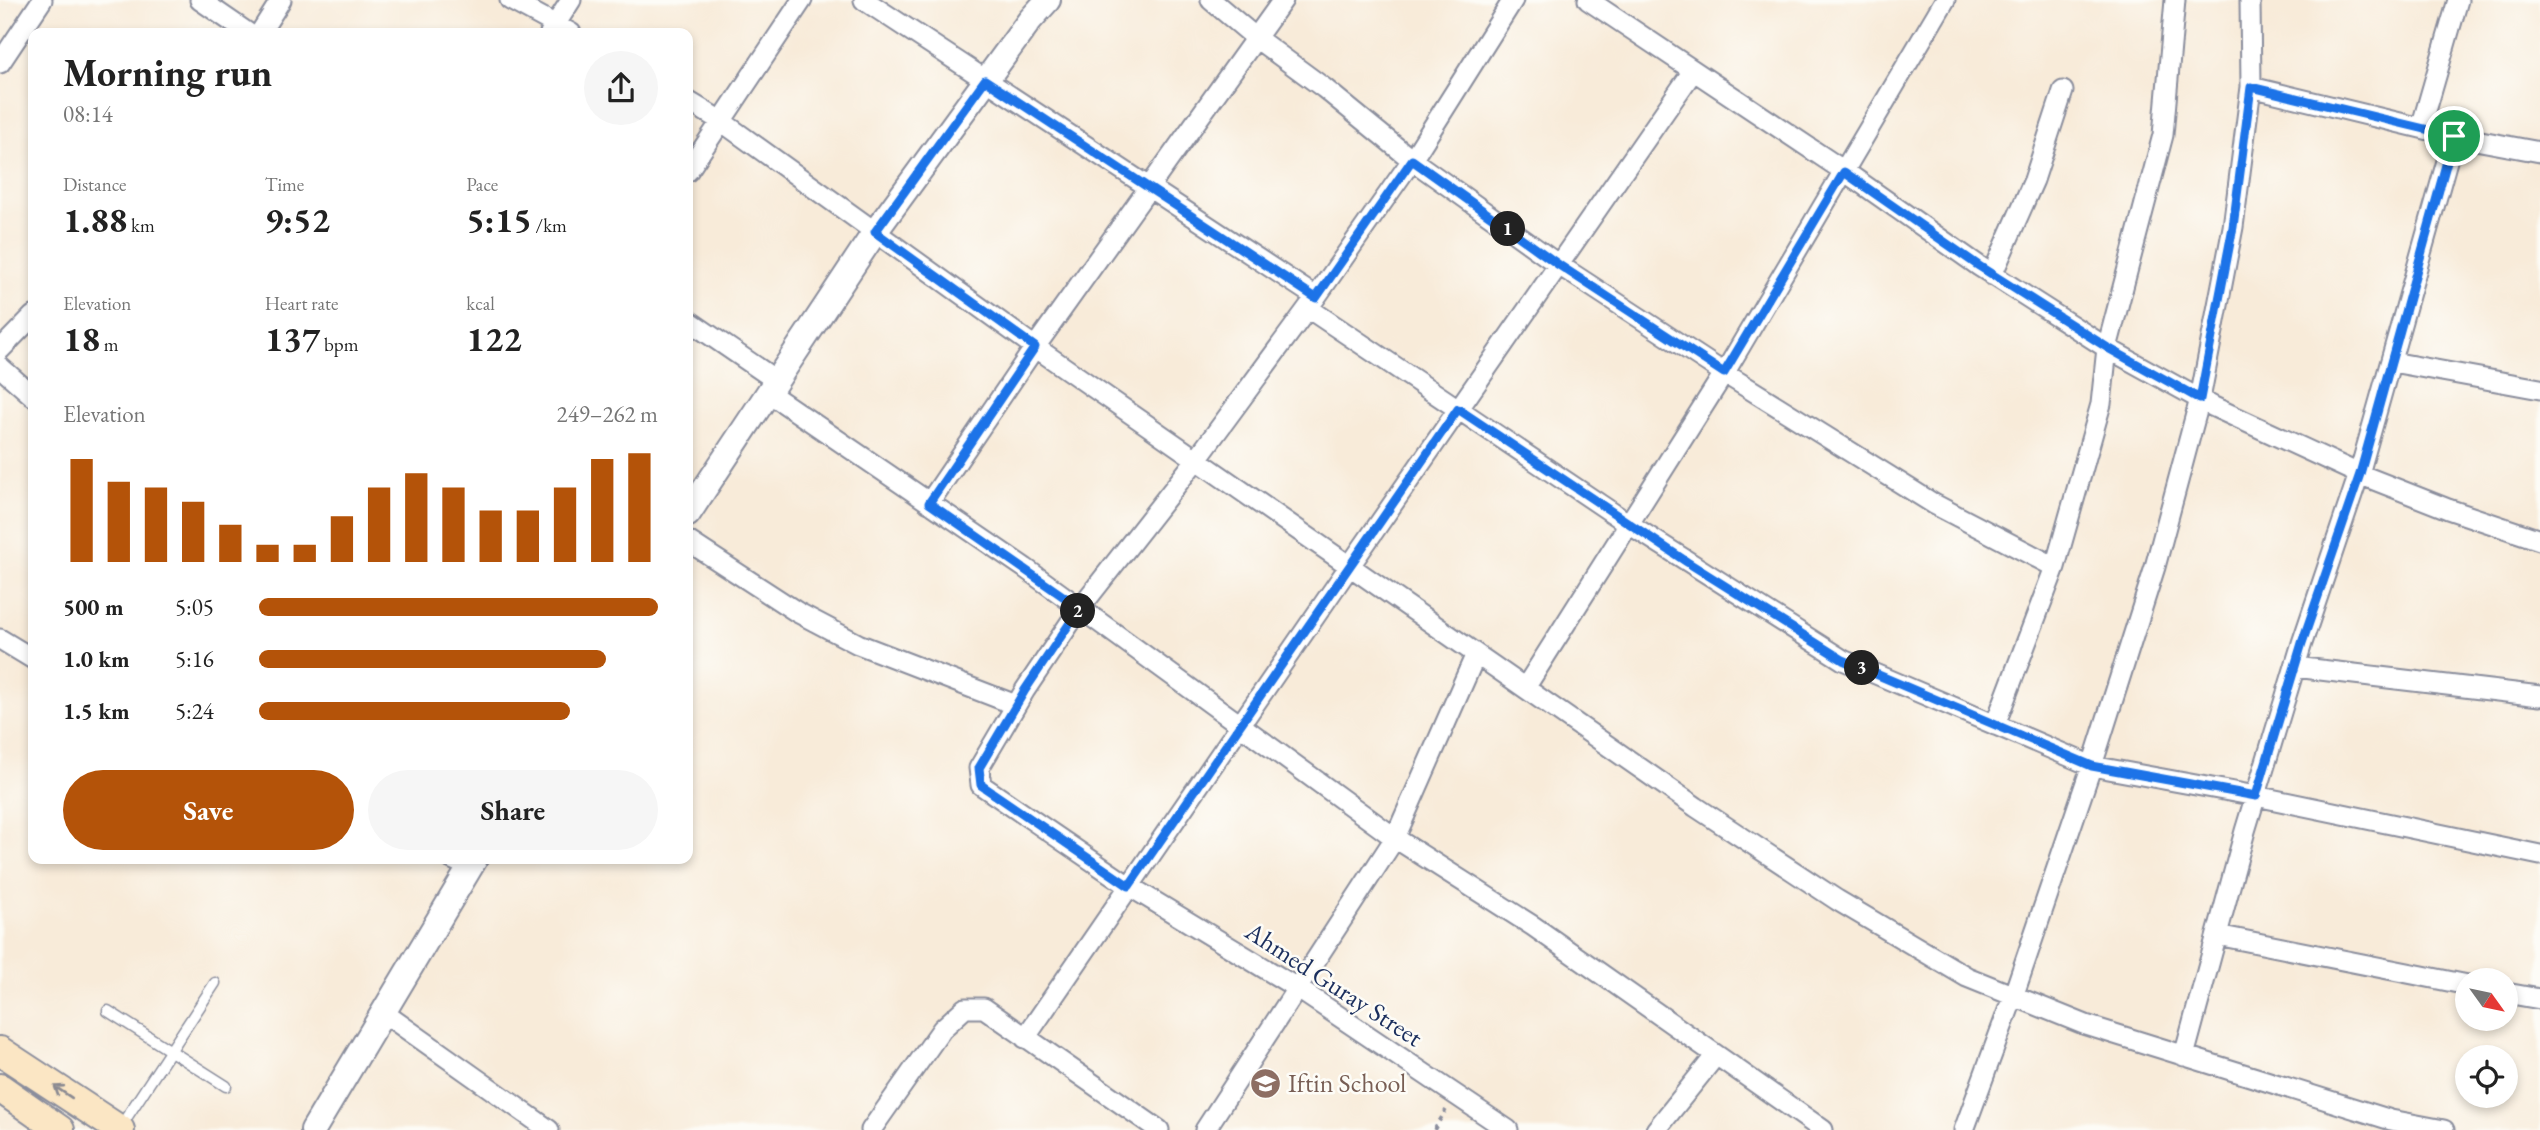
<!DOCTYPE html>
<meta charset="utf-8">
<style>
:root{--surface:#fff;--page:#f6f6f6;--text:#222;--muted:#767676;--accent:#b45309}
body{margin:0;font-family:"EB Garamond",serif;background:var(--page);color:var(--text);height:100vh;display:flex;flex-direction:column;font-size:26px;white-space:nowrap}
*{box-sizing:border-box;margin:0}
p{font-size:23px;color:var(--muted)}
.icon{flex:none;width:38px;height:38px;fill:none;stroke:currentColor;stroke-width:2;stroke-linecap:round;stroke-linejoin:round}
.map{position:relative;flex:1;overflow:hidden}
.details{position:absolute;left:28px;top:28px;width:665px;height:836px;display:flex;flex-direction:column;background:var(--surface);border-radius:14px;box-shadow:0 4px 10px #0003}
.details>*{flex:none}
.needle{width:46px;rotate:123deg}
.tools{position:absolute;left:2455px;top:968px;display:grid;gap:14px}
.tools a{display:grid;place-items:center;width:63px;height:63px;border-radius:50%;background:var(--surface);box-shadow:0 4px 10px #0003;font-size:35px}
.pin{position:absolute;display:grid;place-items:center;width:60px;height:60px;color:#fff;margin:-30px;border:4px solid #fff;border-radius:50%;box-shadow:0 2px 7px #0007}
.km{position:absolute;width:35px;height:35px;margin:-18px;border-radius:50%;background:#222;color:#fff;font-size:19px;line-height:35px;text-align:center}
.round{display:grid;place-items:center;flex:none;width:74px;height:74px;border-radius:37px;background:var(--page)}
.headline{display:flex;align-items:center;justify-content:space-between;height:119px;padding:0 35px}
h1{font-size:38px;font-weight:700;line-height:52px}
.stats{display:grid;grid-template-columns:repeat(3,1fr);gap:10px;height:119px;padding:7px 35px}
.stats div{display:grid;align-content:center}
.stats b{font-size:35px;font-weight:700}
.stats small{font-size:19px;font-weight:400}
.stats p{font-size:19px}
.chart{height:196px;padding:14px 35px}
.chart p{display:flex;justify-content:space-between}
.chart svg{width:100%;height:126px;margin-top:7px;stroke:var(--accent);stroke-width:6}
.action{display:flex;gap:14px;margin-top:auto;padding:14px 35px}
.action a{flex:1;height:80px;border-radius:42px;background:var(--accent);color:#fff;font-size:28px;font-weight:700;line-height:80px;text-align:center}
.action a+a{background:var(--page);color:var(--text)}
ul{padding:0 35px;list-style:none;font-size:23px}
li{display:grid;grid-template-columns:112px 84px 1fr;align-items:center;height:52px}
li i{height:18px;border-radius:9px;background:var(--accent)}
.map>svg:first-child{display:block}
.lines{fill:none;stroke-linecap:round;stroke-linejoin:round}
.service-casing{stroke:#8a8d9c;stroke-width:13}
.minor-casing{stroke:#8a8d9c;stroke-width:23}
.tertiary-casing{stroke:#8a8d9c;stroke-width:28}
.secondary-casing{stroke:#8a8d9c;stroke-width:32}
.path{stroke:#8a8d9c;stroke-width:3.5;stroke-dasharray:5 5;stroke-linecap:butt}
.service{stroke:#fff;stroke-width:10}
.minor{stroke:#fff;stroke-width:19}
.tertiary{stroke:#fff;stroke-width:24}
.secondary{stroke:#fbe6c4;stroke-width:28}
.oneway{stroke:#8b8a91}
.route-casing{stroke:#fff;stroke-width:14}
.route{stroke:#1a73e8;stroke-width:9}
.labels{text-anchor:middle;stroke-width:5;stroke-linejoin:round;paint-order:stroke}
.street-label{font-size:26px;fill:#1b2f5e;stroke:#fdfcf7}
.education-label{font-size:26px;fill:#785e54;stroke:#fdfcf7;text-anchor:start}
</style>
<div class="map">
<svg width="2540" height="1130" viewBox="0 0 2540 1130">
<rect width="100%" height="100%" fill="#fdfcf7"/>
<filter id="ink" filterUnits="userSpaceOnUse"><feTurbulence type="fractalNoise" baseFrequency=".0143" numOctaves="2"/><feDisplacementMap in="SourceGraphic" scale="14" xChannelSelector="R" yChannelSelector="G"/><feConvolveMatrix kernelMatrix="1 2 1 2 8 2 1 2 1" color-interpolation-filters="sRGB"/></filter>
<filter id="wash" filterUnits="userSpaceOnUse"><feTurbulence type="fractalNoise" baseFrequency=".00686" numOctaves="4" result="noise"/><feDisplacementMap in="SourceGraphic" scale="28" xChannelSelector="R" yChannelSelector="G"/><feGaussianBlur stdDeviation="1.57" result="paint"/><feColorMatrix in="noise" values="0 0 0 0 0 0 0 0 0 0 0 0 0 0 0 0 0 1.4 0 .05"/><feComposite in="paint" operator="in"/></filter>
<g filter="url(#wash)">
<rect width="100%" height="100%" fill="#f8ebd9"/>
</g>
<g filter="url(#ink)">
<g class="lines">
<defs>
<path id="service" d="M108,1011L226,1086
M121,1126L215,983"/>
<path id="minor" d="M200,0L248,33
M510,0L571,33
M864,0L1316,297
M1211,0L1256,38L1324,88L1412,160L1559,265L1724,373L1934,504L2055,567
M1588,0L1844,171L1979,266L2107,348L2214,407L2359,474L2448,509L2540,540
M260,33L281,0
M550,33L571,0
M0,63L42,0
M2251,87L2454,136L2540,152
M688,101L721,121L1035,347L1696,807L1837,900L1967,977L2086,1025L2391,1120L2444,1130
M2421,128L2458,0
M688,171L802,0
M1992,275L2034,180L2063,91
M1308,308L1629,524L1843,660L2092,766L2256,796L2540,855
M688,320L777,381
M0,350L33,316
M2392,362L2540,389
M0,367L33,396
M769,393L1025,568L1395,838L1533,926L1823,1130
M929,503L1035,347L1283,0
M688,541L797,612L858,644L1016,705
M0,639L33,659
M2295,667L2540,696
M1525,688L1728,367L1945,0
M1995,725L2055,567L2101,404L2107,348L2163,135L2175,0
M452,859L470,867
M2217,935L2468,985
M2506,993L2540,999
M384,1013L549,1130
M1025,1038L1349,567L1693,71
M2184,1056L2245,831L2302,643L2359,474L2454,136
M871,1130L942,1029L965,1008H984L1159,1130
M1205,1130L1395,838L1476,654
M1508,1130L1297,988L1129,886L981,785L979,768L1025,690L1080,608L1196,460L1316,297L1412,160L1513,0
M1656,1130L1716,1055
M1964,1130L2013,997L2096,753L2155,567L2200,399L2233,227L2251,87L2250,0"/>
<path id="tertiary" d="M688,514L875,232L1030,20L1048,0
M313,1130L475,859"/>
<path id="secondary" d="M0,1051L120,1130
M0,1088L60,1130"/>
</defs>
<use href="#service" class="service-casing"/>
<use href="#minor" class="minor-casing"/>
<use href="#tertiary" class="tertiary-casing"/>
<use href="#secondary" class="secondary-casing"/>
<path class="path" d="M1434,1130L1446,1110"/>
<use href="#service" class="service"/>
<use href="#minor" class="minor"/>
<use href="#tertiary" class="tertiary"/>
<use href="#secondary" class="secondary"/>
</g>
<defs><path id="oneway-shaft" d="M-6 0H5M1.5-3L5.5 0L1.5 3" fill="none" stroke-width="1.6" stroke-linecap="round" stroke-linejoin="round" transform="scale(1.75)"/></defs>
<use class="oneway" href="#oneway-shaft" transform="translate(63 1092) rotate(-146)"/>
</g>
<g class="lines" filter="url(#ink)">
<defs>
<path id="route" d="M985,80L1316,298L1412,160L1559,265L1724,373L1844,172L1979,266L2108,348L2200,399L2233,227L2251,87L2454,136L2360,474L2302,643L2256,796L2092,766L1843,660L1687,562L1458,409L1129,886L981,785L979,768L1025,690L1080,608L929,503L1035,347L875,232Z"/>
</defs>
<use href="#route" class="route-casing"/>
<use href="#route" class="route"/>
</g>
<defs>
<symbol id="school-disc" viewBox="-11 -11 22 22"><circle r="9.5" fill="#8d6e63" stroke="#fdfcf7"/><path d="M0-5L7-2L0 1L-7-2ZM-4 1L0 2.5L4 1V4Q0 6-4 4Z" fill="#fff"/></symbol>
</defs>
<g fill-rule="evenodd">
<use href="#school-disc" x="1248" y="1066" width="35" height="35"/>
</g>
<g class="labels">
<g class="street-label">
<text transform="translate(1334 984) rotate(33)" y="9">Ahmed Guray Street</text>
</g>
<g class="education-label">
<text x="1288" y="1092">Iftin School</text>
</g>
</g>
</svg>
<div class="tools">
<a><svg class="needle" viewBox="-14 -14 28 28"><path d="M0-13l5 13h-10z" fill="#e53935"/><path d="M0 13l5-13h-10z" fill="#767676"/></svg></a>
<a><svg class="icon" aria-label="locate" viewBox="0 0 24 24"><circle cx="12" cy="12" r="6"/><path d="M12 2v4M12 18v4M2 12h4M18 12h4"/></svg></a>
</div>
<div class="pin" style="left:2454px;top:136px;background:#1e9e55"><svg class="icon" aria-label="arrive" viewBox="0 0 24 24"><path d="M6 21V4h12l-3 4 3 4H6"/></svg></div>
<b class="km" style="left:1508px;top:229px">1</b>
<b class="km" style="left:1078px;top:611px">2</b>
<b class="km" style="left:1862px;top:668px">3</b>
<section class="details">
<div class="headline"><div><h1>Morning run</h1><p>08:14</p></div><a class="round"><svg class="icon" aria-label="share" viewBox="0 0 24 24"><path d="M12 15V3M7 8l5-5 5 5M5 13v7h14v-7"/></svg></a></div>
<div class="stats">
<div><p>Distance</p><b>1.88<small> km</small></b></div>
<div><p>Time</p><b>9:52</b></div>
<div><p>Pace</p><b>5:15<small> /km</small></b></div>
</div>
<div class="stats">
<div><p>Elevation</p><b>18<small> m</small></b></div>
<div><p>Heart rate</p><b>137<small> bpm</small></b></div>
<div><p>kcal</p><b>122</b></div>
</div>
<div class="chart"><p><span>Elevation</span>249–262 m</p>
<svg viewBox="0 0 160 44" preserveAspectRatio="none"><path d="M5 44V8M15 44V16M25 44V18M35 44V23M45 44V31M55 44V38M65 44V38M75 44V28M85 44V18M95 44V13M105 44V18M115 44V26M125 44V26M135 44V18M145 44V8M155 44V6"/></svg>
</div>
<ul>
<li><b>500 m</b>5:05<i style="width:100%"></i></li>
<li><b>1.0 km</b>5:16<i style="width:87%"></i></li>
<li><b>1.5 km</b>5:24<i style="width:78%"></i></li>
</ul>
<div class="action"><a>Save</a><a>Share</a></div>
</section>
</div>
